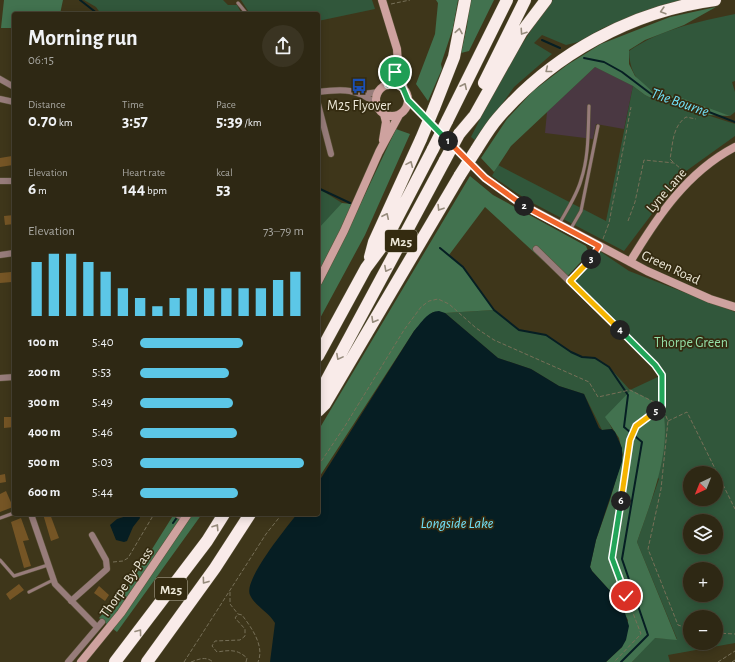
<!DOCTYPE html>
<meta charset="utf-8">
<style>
:root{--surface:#2e2814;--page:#3a3422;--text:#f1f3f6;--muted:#a7a6a0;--line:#494434;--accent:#5cc7e7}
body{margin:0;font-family:"Alegreya Sans",sans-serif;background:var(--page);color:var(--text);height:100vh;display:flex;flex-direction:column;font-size:15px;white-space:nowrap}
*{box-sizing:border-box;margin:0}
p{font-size:13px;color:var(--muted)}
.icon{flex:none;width:22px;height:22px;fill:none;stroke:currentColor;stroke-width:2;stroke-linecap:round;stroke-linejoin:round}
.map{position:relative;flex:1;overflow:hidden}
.details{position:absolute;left:12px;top:12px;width:308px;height:504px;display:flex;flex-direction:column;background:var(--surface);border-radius:4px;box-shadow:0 2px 10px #0003,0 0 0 1px var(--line)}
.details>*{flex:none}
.needle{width:26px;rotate:223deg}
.tools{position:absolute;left:683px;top:466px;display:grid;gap:8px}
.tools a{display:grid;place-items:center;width:40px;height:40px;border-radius:50%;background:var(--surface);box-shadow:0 2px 10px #0003,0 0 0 1px var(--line);font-size:20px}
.pin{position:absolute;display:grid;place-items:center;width:34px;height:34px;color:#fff;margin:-17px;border:2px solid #fff;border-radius:50%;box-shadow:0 1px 4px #0007}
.km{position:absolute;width:20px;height:20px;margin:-10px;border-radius:50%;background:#222;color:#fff;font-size:11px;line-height:20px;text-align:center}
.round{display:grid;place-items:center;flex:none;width:42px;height:42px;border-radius:21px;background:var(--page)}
.summary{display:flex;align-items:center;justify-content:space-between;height:68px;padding:0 16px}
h1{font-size:22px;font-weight:600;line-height:30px}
.figures{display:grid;grid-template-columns:repeat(3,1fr);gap:6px;height:68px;padding:4px 16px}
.figures div{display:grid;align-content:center}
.figures b{font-size:17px;font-weight:600}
.figures small{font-size:11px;font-weight:400}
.figures p{font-size:11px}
.chart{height:112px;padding:8px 16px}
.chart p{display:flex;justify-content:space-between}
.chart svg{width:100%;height:72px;margin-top:4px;stroke:var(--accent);stroke-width:6}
ul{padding:0 16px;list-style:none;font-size:13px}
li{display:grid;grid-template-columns:64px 48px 1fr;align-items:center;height:30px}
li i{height:10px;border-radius:5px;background:var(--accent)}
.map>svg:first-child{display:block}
.commercial{fill:#4a3842}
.green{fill:#31573b;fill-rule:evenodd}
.forest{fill:#42724f}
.water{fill:#061e23}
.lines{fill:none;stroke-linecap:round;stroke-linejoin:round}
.stream{stroke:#061e23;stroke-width:2}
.building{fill:#755525}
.lane-casing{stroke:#5a5238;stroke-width:4}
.street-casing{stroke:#5a5238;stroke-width:7}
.secondary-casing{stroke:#5a5238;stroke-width:9}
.highway-casing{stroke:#5a5238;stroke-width:13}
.path{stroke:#777058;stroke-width:1;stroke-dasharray:4 2;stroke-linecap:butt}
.lane{stroke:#977c7a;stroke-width:3}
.street{stroke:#977c7a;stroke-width:6}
.secondary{stroke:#cea29f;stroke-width:8}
.highway{stroke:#f9ebe9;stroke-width:12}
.highway-bridge-casing{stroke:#5a5238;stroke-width:13;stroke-linecap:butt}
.highway-bridge{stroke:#f9ebe9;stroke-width:12}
.oneway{stroke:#968b7c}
.split-1-casing{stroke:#fff;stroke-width:8}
.split-2-casing{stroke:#fff;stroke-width:8}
.split-3-casing{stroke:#fff;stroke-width:8}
.split-4-casing{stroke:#fff;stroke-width:8}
.split-5-casing{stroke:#fff;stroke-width:8}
.split-6-casing{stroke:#fff;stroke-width:8}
.split-7-casing{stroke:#fff;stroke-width:8}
.split-1{stroke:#22a559;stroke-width:5}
.split-2{stroke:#f0652b;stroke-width:5}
.split-3{stroke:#f0652b;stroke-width:5}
.split-4{stroke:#f5b400;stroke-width:5}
.split-5{stroke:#22a559;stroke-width:5}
.split-6{stroke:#f5b400;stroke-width:5}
.split-7{stroke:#22a559;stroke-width:5}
.labels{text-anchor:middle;stroke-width:3.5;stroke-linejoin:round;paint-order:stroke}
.shield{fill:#342b10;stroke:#b6af9c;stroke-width:1}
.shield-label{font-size:13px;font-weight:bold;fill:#ede8d8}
.poi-label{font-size:14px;fill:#ede8d8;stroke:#342b10}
.street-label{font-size:14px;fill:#ede8d8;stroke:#342b10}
.park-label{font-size:14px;fill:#94dea6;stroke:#342b10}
.water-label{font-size:15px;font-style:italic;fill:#71e1f8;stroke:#342b10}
</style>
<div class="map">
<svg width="735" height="662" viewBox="0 0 735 662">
<rect width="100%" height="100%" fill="#3e361a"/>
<path class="commercial" d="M595,67L633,86L624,129L596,124L593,139L545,133L547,112Z"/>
<path class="green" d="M84,0H223L228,5H237L242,14H101L96,7Z
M241,0H372L375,9L318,21V14H250Z
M553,0H689L640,13L603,28L578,42L566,45L542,35L534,43L552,54L514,87L476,141L471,137C495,89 520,42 553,0Z
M735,14V81L732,82L735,92V112L730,116C714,111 698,106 682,101C652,92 630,86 629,51C661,29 697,22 735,14Z
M633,86L645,95L655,100L677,102L707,115L735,124V136L682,174L624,251L527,200L492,176L498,165L606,221Z
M318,188L342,203V210L318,261Z
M601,252L629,271L735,312V643L668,655L670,662H632L654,638L677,639L637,542L659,479L606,417L612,429L602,430L584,394L559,386L531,369L498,358L445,313L494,310L519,330L546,335L571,352L582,357L595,358L609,367L630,390L662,375L570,281ZM690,473H716V499H690ZM690,521H716V547H690ZM690,569H716V595H690ZM690,617H716V643H690Z"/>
<path class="forest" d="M4,0H63L60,14H14V28H1Z
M436,0H458L453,28L441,64L442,69L428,101L416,84L435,34L438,3Z
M470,0H494L469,51L461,53L467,26Z
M716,7L684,25L645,40L629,50V64L635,76L653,92L679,97L730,116L707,115L677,102L655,100L645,95L633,86L595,67L511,146L494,172L481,158L507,119L533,91L567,65L601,44L670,17Z
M396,129L410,134L365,235L318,322V229L342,203L360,205Z
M470,176L493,195L586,246L589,253L564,280L485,207L449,255L463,267L494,310L445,313L433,312L414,331L318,479V431Z
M631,390L662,406C673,449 651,501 637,542L677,640L655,638L632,662H606L622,647L628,620L612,593L592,571L590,567L596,540L610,500L623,455L619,438L605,417Z
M174,514H202L117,632L99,618L132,581Z"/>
<path class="water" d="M439,311L445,313L498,358L531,369L559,386L584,394L599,428L602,430L612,429L615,432L622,448V462L596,540L590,567L592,571L612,593L625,613L629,626L626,640L622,647L606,662H270L275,623C269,612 255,606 250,595C243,580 287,527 297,514H318V483L414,331C421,323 428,311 439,311Z
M133,514L139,515L140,518L133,527L127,541L124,542L116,540L110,525L117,519Z"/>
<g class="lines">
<path class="stream" d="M80,0L98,14
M542,40L560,48
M584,58L604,62L622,72L655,97L678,100L735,122
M318,188L350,203
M440,248L463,267L494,310L519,330L546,335L571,352L582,357L595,358L609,367L628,395L624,427L642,442L622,559L648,635L621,662
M173,523L178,516"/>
</g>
<path class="building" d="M12,156L13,165L0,167V158Z
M14,215V224L5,225L4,216Z
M11,272L12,282L0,283V273Z
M4,417H14V427L4,428Z
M5,474L6,482L0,483V475Z
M6,491L13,507L0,512V494Z
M43,514H50L59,538L51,541Z
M21,518L29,540L23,541L31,566L24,568L11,522Z
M19,584L24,590L10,600L6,594Z
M99,586L109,595L105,601L94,593Z"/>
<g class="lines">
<defs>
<path id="lane" d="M238,3L247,14
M559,224C567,210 577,195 581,180C589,156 588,131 589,106
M570,230L581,211L598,126
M0,518L14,513
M0,560L14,576L48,565
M29,592L53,580"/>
<path id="street" d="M0,79L14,87
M318,92C342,89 359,88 377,105
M363,94L379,92
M0,99L14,102
M318,104L331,154
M0,181H14
M536,249L655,365
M0,255L14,253
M570,281L594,256L599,246
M0,378L14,377
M31,514L55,584L97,627
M176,514L185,519
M71,601L107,569L106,560L92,535
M68,662L102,622"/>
<path id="secondary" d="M382,0L397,49L398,65L404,90
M376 100a16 16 0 1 1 32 0a16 16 0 1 1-32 0Z
M388,85L398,65
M408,100L485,178L521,204L647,271L710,299L735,307
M383,140L386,122L384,114
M630,262C657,217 687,172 735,147
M318,282L344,231L379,152L399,115
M81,662L121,613L188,514"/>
<path id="highway" d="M484,83L525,0
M434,108L454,57L465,0
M447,121L507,0
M459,134L475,115L521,33L546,0
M476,150C483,139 490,127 498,118C553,54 632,11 715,0
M370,257L374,242L421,139
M318,356L366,268L383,245L433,149
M318,396L445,160
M318,411L325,404L460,175
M115,662L207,541L224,514
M147,662L215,568L250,514"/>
</defs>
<use href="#lane" class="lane-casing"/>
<use href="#street" class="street-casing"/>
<use href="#secondary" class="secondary-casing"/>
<use href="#highway" class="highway-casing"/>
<path class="path" d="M391,4L410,0
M673,162L670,159C673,144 672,127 686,117L696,119
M628,221L635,202L644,160L674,163L687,174
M603,239L609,223L631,107
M658,370L662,375V406L668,421L661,489L648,549L678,625L690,629
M668,421L687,412L735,509
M318,466L345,426L404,330L421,307L429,301L438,299L449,304L476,328L494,340L589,382L598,397L630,390L662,406L636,426L630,440L612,558L641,634L614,662
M113,562L123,561L128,558L154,514
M230,592V604L238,614
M716,633L735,634
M184,662L266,534L282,514
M191,662C199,659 206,656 213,662
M246,662L247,658C237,649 230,650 217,652L212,646L215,641L240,640L245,636V629L235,618L238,614L242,615C251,627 265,646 258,662
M718,662L735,651
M732,662L735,660"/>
<use href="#lane" class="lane"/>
<use href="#street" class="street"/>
<use href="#secondary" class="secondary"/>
<use href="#highway" class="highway"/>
<defs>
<path id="highway-bridge" d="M421,139L434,108
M433,149L447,121
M445,160L459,134
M460,175L476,150"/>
</defs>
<use href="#highway-bridge" class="highway-bridge-casing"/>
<use href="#highway-bridge" class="highway-bridge"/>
</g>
<defs><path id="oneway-chevron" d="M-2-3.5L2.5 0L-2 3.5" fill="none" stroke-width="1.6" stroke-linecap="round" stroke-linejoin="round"/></defs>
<g class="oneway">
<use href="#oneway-chevron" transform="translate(663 11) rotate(164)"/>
<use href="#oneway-chevron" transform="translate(459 31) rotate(-80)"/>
<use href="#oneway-chevron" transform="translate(523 32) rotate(124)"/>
<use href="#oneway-chevron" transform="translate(548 70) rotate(141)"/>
<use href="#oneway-chevron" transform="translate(464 86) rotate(-64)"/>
<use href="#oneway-chevron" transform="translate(410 164) rotate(-66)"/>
<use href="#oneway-chevron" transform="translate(440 208) rotate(122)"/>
<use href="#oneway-chevron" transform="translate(386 216) rotate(-65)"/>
<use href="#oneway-chevron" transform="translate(387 269) rotate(118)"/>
<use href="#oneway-chevron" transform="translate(374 320) rotate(120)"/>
<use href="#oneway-chevron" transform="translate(339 357) rotate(118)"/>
<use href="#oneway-chevron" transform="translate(216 527) rotate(-57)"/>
<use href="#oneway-chevron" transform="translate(205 581) rotate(126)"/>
<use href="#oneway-chevron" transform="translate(139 632) rotate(-53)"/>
</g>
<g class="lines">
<defs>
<path id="split-1" d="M395,72L388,85H398L403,88L408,100L448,141"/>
<path id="split-2" d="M448,141L485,178L524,206"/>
<path id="split-3" d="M524,206L599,246L591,259"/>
<path id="split-4" d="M591,259L570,281L620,330"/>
<path id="split-5" d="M620,330L655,365L662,375V406L656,411"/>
<path id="split-6" d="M621,501L630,440L636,426L656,411"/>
<path id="split-7" d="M621,501L612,558L626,596"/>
</defs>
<use href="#split-1" class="split-1-casing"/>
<use href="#split-2" class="split-2-casing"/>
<use href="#split-3" class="split-3-casing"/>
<use href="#split-4" class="split-4-casing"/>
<use href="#split-5" class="split-5-casing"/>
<use href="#split-6" class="split-6-casing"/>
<use href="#split-7" class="split-7-casing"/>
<use href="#split-1" class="split-1"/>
<use href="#split-2" class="split-2"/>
<use href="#split-3" class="split-3"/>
<use href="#split-4" class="split-4"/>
<use href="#split-5" class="split-5"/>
<use href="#split-6" class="split-6"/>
<use href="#split-7" class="split-7"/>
</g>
<defs>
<symbol id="bus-bare" viewBox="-9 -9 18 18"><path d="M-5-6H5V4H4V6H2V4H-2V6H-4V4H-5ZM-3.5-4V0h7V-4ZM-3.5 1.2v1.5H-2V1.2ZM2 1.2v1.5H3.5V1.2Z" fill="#1a4fb4" stroke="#342b10" stroke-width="2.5" paint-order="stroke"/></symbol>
</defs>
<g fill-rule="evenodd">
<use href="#bus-bare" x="348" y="75" width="22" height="22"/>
</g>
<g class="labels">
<g class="shield">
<rect x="385" y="230" width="32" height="22" rx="3"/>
<rect x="155" y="578" width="32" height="22" rx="3"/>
</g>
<g class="shield-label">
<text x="401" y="246">M25</text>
<text x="171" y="594">M25</text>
</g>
<g class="poi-label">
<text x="359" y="110">M25 Flyover</text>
</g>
<g class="street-label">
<text transform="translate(666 190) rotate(-49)" y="5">Lyne Lane</text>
<text transform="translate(671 267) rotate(25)" y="5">Green Road</text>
<text transform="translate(126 582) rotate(-55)" y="5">Thorpe By-Pass</text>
</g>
<g class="park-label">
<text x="691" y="347">Thorpe Green</text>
</g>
<g class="water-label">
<text transform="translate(680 102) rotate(19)" y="5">The Bourne</text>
<text x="457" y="528">Longside Lake</text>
</g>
</g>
</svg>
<div class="tools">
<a><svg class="needle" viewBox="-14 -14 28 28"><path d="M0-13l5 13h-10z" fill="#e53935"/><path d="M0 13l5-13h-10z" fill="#a7a6a0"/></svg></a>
<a><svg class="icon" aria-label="layers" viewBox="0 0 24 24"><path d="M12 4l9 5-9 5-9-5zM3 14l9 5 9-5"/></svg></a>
<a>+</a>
<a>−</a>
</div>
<div class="pin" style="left:395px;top:72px;background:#1e9e55"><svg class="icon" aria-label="arrive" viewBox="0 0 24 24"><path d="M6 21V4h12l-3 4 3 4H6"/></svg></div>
<div class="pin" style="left:626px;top:596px;background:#d93025"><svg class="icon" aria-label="check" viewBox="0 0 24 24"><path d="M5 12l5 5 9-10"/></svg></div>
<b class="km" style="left:448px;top:141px">1</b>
<b class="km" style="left:524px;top:206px">2</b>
<b class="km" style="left:591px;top:259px">3</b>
<b class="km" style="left:620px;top:330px">4</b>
<b class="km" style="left:656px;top:411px">5</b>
<b class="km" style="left:621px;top:501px">6</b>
<section class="details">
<div class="summary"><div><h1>Morning run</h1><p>06:15</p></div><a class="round"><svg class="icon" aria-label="share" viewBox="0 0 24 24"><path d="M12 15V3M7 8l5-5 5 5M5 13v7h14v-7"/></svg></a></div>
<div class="figures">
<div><p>Distance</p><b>0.70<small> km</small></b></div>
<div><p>Time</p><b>3:57</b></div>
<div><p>Pace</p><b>5:39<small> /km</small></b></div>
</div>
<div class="figures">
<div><p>Elevation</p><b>6<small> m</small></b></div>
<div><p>Heart rate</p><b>144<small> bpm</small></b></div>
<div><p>kcal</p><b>53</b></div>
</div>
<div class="chart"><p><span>Elevation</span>73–79 m</p>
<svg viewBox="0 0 160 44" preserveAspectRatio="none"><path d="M5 44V11M15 44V6M25 44V6M35 44V11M45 44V17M55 44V27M65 44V33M75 44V38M85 44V33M95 44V27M105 44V27M115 44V27M125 44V27M135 44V27M145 44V22M155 44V17"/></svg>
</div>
<ul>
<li><b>100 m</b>5:40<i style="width:63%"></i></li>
<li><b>200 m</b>5:53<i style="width:54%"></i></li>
<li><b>300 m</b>5:49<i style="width:57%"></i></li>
<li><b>400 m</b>5:46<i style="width:59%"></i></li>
<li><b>500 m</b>5:03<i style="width:100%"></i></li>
<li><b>600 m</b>5:44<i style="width:60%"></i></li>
</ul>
</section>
</div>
